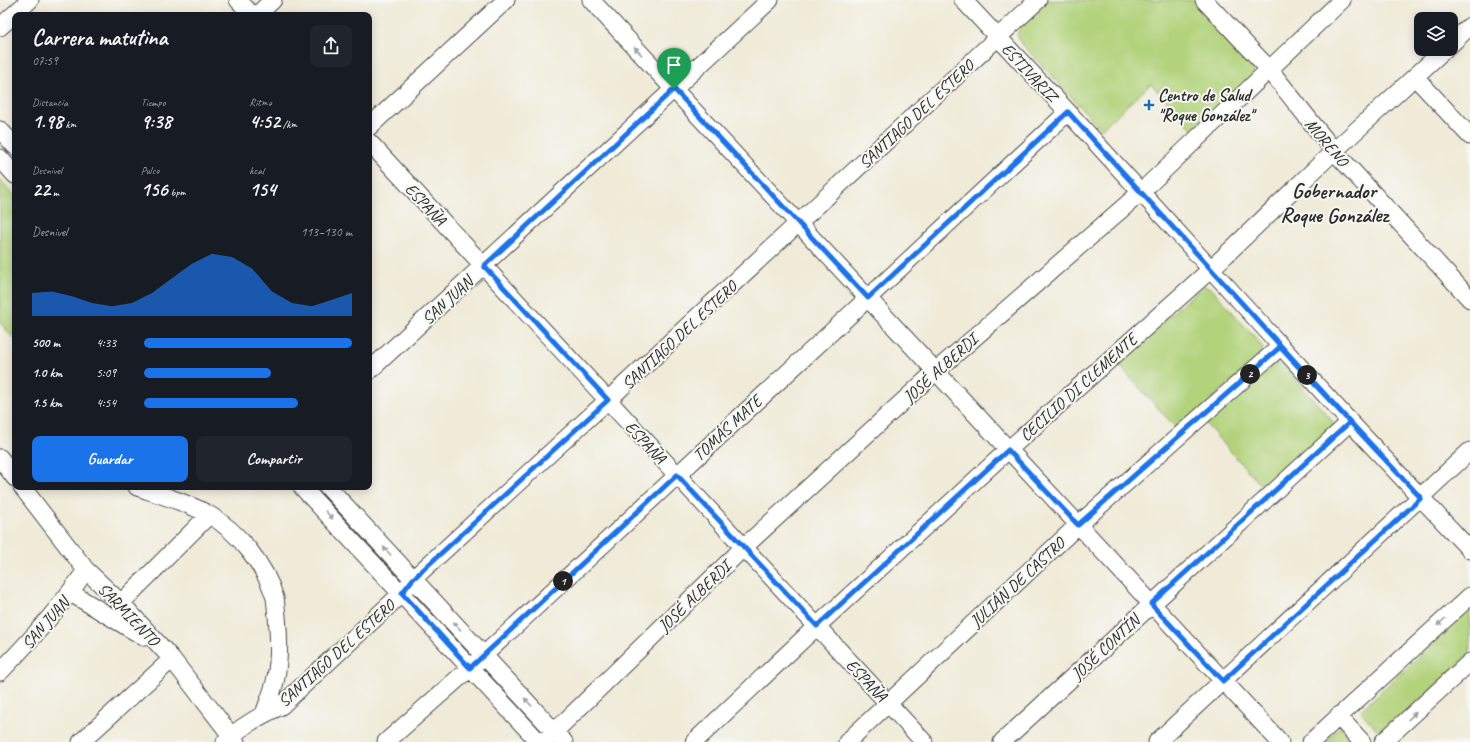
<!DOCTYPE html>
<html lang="es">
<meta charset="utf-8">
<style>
:root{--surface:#171b24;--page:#20242c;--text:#f1f3f6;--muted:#9ea1a6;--accent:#1a73e8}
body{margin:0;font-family:Caveat,sans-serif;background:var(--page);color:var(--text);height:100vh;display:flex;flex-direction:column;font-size:15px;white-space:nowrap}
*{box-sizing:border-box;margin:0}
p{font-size:13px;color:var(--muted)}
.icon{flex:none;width:22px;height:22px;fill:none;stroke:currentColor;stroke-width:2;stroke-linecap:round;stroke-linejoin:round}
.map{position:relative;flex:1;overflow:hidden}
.panel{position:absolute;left:12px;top:12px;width:360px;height:478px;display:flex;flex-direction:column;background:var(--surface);border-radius:8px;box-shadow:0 2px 10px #0003}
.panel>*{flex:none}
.buttons{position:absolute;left:1414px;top:12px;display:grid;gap:8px}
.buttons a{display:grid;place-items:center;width:44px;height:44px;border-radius:8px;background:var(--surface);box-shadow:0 2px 10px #0003;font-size:20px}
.pin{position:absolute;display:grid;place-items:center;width:34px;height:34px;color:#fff;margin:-41px -17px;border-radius:50% 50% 50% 0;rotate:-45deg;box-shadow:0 0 4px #0007}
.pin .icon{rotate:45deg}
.km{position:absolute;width:20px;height:20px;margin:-10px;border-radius:50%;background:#222;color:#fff;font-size:11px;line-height:20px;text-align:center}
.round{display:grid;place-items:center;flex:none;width:42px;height:42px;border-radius:8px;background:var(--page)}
.head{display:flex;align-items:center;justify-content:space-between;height:68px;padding:0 20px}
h1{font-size:22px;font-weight:700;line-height:30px}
.stats{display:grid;grid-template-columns:repeat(3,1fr);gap:6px;height:68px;padding:4px 20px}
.stats div{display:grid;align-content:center}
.stats b{font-size:20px;font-weight:700}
.stats small{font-size:11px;font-weight:400}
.stats p{font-size:11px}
.chart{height:112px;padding:8px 20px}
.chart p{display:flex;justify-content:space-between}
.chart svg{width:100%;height:72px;margin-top:4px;fill:var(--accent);opacity:.7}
.cta{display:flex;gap:8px;margin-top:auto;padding:8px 20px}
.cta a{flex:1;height:46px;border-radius:8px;background:var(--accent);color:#fff;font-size:16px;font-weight:700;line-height:46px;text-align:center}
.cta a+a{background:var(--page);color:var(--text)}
ul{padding:0 20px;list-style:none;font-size:13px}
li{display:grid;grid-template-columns:64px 48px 1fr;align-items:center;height:30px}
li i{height:10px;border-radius:5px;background:var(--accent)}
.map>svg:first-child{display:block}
.green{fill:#b2d37b;stroke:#6e7f53}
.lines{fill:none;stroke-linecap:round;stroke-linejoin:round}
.minor-casing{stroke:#494845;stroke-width:19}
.minor{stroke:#fff;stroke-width:17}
.oneway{fill:#a0a0a0}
.route-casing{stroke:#fff;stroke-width:8}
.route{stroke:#1a73e8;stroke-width:5}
.poi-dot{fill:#1f6fb2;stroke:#f6f6f2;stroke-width:1.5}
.labels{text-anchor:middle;stroke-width:4;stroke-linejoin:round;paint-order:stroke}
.street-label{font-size:17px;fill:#2b2b2b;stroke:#f6f6f2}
.poi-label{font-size:17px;font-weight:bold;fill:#2b2b2b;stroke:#f6f6f2;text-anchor:start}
.district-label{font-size:21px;font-weight:bold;fill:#2b2b2b;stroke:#f6f6f2}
</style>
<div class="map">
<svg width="1470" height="742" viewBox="0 0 1470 742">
<rect width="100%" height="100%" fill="#f6f6f2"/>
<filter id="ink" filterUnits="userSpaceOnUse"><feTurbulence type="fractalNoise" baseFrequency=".025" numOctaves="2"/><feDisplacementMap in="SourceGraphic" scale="8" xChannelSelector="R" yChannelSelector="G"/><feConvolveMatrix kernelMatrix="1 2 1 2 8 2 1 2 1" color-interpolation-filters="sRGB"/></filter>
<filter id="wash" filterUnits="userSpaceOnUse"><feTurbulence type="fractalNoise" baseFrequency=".012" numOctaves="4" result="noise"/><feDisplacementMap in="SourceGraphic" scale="16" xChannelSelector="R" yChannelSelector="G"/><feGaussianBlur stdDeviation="0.9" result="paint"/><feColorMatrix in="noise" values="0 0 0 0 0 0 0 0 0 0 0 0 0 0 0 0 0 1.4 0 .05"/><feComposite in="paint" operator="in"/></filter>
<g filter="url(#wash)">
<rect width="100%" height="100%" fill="#f0ebd8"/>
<path class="green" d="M1048,0H1194L1252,64L1254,71L1251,76L1193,130L1151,84L1101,129L1022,44L1017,35L1021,25Z
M0,179L15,196L14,339L0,323Z
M1203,286L1211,288L1259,342L1263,349L1260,355L1178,430L1116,362Z
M1277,363L1283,365L1329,417L1334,424L1333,430L1266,491L1206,424L1271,366Z
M312,487H319L394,567L390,571Z
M1470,608V653L1382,735L1360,711Z
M1341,726L1356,742H1324Z"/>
</g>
<g filter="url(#ink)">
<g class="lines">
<defs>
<path id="minor" d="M238,0L252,15
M591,0L1280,742
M963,0L1068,112L1350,422L1470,550
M1204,0L1269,69L1334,151L1470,299
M257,15L273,0
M0,27L30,0
M1451,44L1470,26
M1415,77L1470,136
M369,127L506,0
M0,130L15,146
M369,142L924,742
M0,158L15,175
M369,371L770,0
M0,458L15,478
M22,487L86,570L121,603L172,659L236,742
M137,487C161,495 186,502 208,514C238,531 265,565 275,598C276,604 276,610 277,616C279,636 280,656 276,677C274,689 268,702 264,714
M302,487L539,742
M328,487L564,742
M71,593L144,637
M121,603L209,515
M0,672C31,640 61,607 86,570
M1338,716L1362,742
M81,742L172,659
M225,742C240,727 261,715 281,706L402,593L413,579L608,400L1038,0
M386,742L470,668L1068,112
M544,742L744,547L936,371L1140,193L1342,0
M694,742L817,626L1008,450L1210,270L1334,151L1445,49
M847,742L1078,525L1280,347
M1002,742L1350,422
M1157,742L1470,451
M1311,742L1470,596
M1383,742L1470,662"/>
</defs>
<use href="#minor" class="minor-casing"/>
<use href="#minor" class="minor"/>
</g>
<defs><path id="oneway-solid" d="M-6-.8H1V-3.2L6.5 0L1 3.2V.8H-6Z"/></defs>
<g class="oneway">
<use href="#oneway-solid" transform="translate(638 51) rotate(-133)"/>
<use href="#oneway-solid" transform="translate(329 515) rotate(47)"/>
<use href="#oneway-solid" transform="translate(387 551) rotate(-133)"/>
<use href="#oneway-solid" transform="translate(1441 622) rotate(138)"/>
<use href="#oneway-solid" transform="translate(457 626) rotate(-133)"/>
<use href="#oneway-solid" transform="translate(528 702) rotate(-133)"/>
<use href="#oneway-solid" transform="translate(1412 716) rotate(-43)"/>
</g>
</g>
<g class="lines" filter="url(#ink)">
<defs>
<path id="route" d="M674,89L484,266L608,400L413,579L402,593L470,668L677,475L817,626L1008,450L1078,525L1280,347L1350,422L1421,498L1223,681L1151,604L1350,422L1068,112L868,298L674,89"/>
</defs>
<use href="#route" class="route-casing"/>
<use href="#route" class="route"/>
</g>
<path class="poi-dot" d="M1147 99h4v4h4v4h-4v4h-4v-4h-4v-4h4z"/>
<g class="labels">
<g class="street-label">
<text transform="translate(1030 72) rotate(47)" y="6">ESTIVARIZ</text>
<text transform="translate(916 114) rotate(-43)" y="6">SANTIAGO DEL ESTERO</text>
<text transform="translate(1327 142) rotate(50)" y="6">MORENO</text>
<text transform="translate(426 204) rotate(47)" y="6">ESPAÑA</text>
<text transform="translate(447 300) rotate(-43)" y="6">SAN JUAN</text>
<text transform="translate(679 335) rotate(-43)" y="6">SANTIAGO DEL ESTERO</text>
<text transform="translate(940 368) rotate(-42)" y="6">JOSÉ ALBERDI</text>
<text transform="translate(1078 387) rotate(-42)" y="6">CECILIO DI CLEMENTE</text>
<text transform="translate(727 428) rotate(-43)" y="6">TOMÁS MATE</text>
<text transform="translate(646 442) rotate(47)" y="6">ESPAÑA</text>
<text transform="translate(1017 582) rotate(-43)" y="6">JULIÁN DE CASTRO</text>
<text transform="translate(694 596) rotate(-44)" y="6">JOSÉ ALBERDI</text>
<text transform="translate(129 614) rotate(46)" y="6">SARMIENTO</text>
<text transform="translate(45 623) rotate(-49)" y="6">SAN JUAN</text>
<text transform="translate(1105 647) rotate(-43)" y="6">JOSÉ CONTÍN</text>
<text transform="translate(336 653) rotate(-42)" y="6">SANTIAGO DEL ESTERO</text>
<text transform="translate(867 680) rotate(47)" y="6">ESPAÑA</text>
</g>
<g class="poi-label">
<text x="1158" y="101">Centro de Salud<tspan x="1158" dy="20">"Roque González"</tspan></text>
</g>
<g class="district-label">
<text x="1334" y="198">Gobernador<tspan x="1334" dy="24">Roque González</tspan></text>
</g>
</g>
</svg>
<div class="buttons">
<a><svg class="icon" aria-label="layers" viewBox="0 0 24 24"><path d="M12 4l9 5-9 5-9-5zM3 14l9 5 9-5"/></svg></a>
</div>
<div class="pin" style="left:674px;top:89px;background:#1e9e55"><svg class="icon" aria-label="arrive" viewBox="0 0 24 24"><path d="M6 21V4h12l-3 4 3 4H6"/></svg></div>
<b class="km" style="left:563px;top:581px">1</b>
<b class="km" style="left:1250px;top:374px">2</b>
<b class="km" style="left:1307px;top:375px">3</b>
<section class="panel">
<div class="head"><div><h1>Carrera matutina</h1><p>07:59</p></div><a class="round"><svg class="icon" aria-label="share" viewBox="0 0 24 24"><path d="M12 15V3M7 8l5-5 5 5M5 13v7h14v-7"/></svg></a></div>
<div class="stats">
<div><p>Distancia</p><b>1.98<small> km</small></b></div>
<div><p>Tiempo</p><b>9:38</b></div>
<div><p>Ritmo</p><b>4:52<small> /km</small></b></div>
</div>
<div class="stats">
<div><p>Desnivel</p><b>22<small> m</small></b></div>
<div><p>Pulso</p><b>156<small> bpm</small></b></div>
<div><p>kcal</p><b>154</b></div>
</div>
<div class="chart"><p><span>Desnivel</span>113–130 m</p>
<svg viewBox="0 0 160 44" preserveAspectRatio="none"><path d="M0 44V30L10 29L20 32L30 36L40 38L50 36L60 30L70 21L80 12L90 6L100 8L110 15L120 29L130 36L140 38L150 34L160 30V44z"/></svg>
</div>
<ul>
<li><b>500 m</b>4:33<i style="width:100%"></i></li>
<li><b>1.0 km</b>5:09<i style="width:61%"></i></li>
<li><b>1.5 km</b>4:54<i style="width:74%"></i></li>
</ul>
<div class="cta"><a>Guardar</a><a>Compartir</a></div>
</section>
</div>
